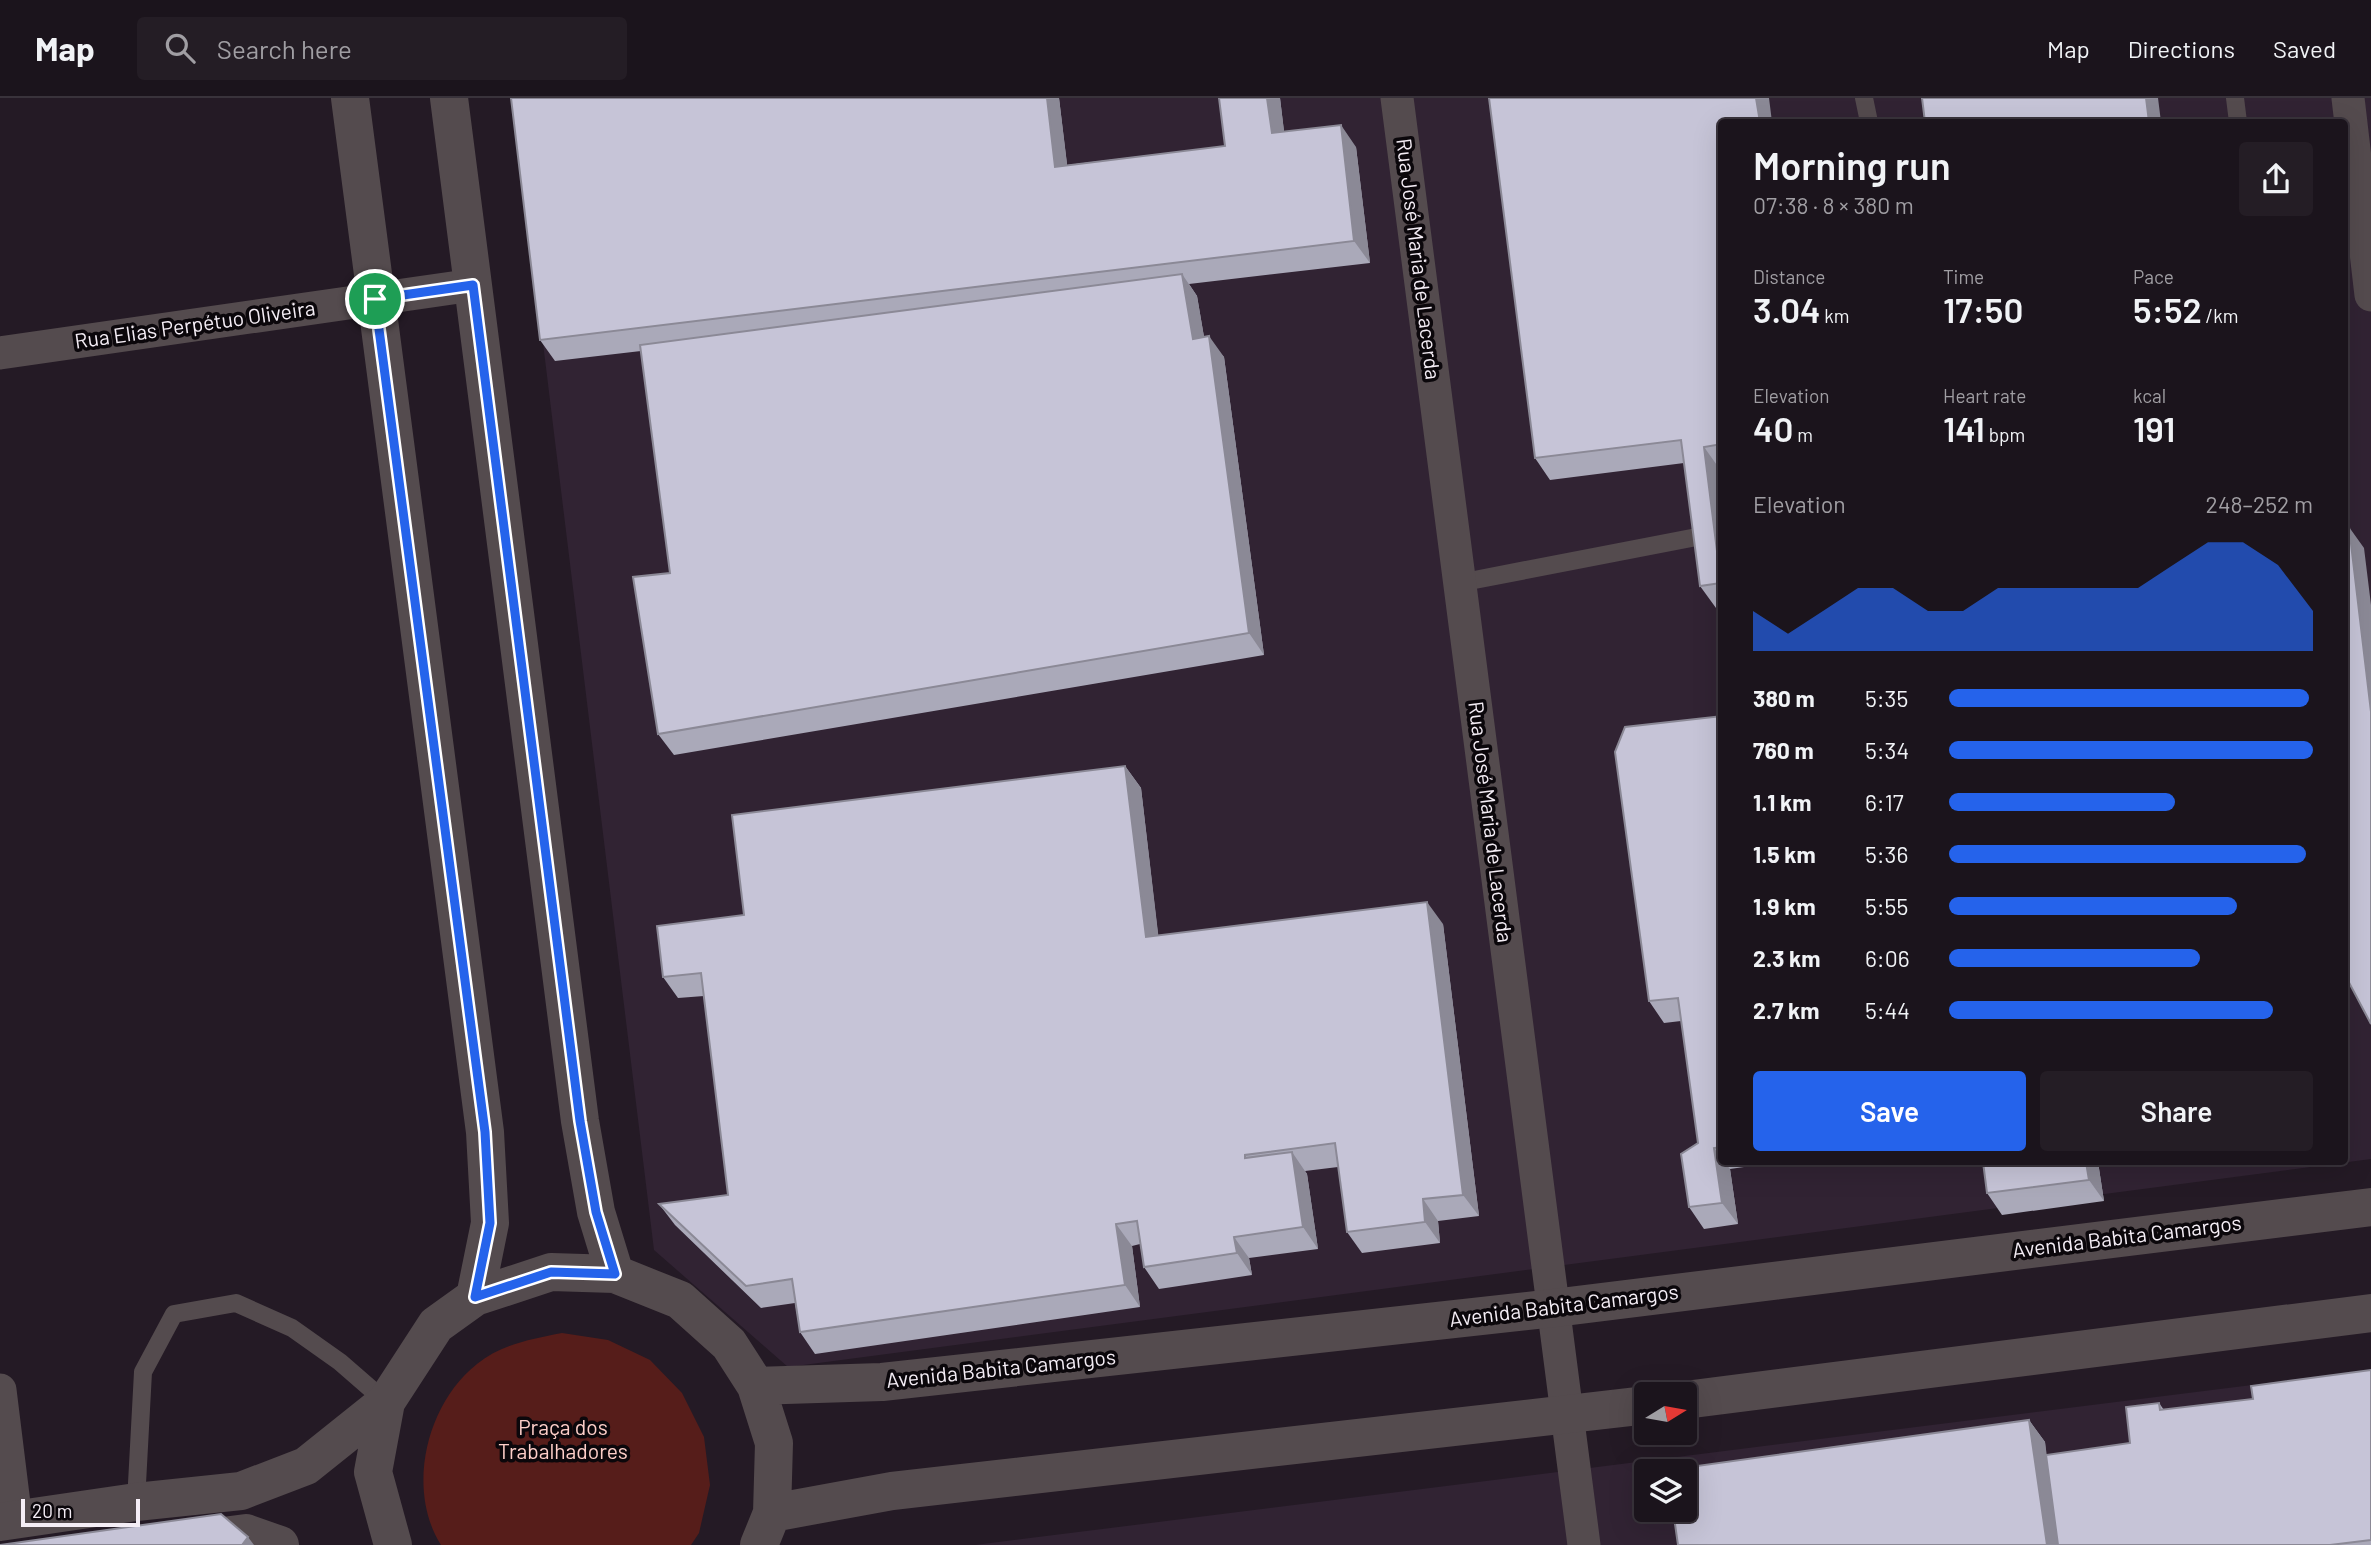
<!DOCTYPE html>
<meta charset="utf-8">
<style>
:root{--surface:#1b141c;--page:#241d25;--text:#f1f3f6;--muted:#a09ea3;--line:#39333b;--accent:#2563eb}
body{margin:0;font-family:Barlow,sans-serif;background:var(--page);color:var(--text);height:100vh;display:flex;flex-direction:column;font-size:26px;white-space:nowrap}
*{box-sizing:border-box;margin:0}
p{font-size:23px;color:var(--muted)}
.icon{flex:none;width:38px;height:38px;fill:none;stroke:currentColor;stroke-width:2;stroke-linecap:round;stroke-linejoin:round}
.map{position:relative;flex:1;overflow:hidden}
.drawer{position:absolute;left:1718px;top:21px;width:630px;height:1046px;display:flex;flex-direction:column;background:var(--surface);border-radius:7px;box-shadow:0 7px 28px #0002,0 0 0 2px var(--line)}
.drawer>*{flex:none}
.needle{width:46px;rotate:79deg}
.fabs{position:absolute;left:1634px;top:1284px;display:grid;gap:14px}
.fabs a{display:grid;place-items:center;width:63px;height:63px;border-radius:7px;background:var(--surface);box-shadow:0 7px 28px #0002,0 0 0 2px var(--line);font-size:35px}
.scale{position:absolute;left:21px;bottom:18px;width:119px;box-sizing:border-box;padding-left:7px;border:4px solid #f4edf5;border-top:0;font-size:19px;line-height:24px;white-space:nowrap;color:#f4edf5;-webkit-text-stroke:5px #0b070b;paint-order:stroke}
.pin{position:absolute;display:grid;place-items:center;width:60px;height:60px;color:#fff;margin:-30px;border:4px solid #fff;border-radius:50%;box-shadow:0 2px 7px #0007}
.round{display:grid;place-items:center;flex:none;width:74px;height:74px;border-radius:7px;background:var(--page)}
.headline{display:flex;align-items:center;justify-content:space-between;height:119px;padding:0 35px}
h1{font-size:38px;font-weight:600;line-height:52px}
.stats{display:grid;grid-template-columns:repeat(3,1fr);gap:10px;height:119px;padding:7px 35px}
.stats div{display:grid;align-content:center}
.stats b{font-size:35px;font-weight:600}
.stats small{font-size:19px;font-weight:400}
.stats p{font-size:19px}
.chart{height:196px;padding:14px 35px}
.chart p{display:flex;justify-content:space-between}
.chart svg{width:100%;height:126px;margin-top:7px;fill:var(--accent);opacity:.7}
.cta{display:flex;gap:14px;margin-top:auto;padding:14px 35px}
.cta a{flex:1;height:80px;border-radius:7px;background:var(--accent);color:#fff;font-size:28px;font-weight:600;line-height:80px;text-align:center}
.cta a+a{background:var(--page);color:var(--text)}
ul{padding:0 35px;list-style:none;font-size:23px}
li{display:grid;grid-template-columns:112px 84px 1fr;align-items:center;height:52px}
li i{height:18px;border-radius:9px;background:var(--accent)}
header{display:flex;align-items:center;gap:42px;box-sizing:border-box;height:98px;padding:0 35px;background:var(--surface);border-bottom:2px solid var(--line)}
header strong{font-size:33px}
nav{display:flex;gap:38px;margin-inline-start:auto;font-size:24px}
.search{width:490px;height:63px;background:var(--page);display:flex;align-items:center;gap:18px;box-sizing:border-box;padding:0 24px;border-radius:7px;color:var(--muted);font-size:26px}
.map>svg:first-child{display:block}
.built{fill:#312333;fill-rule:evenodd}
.green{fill:#561d1a}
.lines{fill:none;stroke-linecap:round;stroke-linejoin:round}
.service{stroke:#544b4e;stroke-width:18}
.minor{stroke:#544b4e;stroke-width:33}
.tertiary{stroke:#544b4e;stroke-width:38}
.wall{fill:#aaa9b9}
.shaded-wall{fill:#8b8996}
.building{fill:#c6c4d7;stroke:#8b8996;stroke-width:2}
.route-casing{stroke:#fff;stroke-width:14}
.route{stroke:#2563eb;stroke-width:9}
.labels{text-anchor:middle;stroke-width:7;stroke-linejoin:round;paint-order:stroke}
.street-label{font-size:21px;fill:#f4edf5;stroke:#0b070b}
.park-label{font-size:21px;fill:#fecfc9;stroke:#0b070b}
</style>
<header>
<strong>Map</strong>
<div class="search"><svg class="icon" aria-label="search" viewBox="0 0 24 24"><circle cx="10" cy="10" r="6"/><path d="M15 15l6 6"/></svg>Search here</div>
<nav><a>Map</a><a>Directions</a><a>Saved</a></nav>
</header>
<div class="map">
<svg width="2371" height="1447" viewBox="0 0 2371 1447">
<rect width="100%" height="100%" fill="#241a25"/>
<path class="built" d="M513,0H2371V1061L788,1269L654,1152ZM1722,24H2345V1064H1722Z
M2371,1272V1447H975ZM1647,1374H1685V1412H1647Z"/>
<path class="green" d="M562,1235L608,1242L650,1262L682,1295L704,1339L710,1387L699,1435L691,1447H441C406,1392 426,1306 477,1266C502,1246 532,1241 562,1235Z"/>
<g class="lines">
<path class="service" d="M1864,0L1869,24
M2235,0L2238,24
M1459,485L1707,437
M136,1404L143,1274L174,1216L236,1205L292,1230L340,1264L386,1304"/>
<path class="minor" d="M1397,0L1584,1447
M2348,0L2371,197
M0,255L473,187
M0,1292L16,1422"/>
<path class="tertiary" d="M350,0L485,1034L490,1125L475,1199
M449,0L580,1023L596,1114L615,1176
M756,1288L882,1284L1554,1210L2371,1109
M1685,1302L2371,1215
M772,1415L892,1393L1647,1307
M0,1424L136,1404L241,1393L306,1368L386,1304
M154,1447L246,1435L280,1447
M393,1447L373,1374L386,1304L436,1227L475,1199L551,1174L615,1176L680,1202L729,1246L756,1288L774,1345L772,1415L759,1447"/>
</g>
<path class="wall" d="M1059,0L1067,67L1225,48L1280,0L1284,34L1356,49L1370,165L1189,186L1197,198L1204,239L1224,259L1264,557L674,657L658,636L670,475L641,253L555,263L540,242Z
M1722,24V370H1719L1722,392V509L1716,510L1700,488L1684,365L1550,382L1535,360Z
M1722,618V1064H1779L1730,1071L1738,1126L1704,1131L1689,1109L1698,1045L1681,923L1664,925L1649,903Z
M1125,668L1141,690L1158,837L1443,826L1479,1118L1438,1123L1440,1145L1362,1155L1347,1134L1338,1069L1305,1073L1307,1076L1318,1151L1249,1160L1252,1177L1159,1191L1144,1169L1140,1146L1132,1148L1140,1209L815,1256L800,1234L795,1205L761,1210L675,1127L659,1106L728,1097L704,898L678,900L663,879L744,817Z
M1983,1064H2098L2104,1103L2002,1117L1987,1095Z
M2371,1272V1447H1678L2029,1322L2045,1344L2046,1357L2130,1345L2159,1305L2164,1312L2253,1301Z"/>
<path class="shaded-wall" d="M1047,0H1059L1070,90L1055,69Z
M1267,0H1280L1287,57L1272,35Z
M1756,0H1769L1772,24H1760Z
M2146,0H2158L2161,24H2149Z
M1341,27L1356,49L1370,165L1354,143Z
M1182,176L1197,198L1208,262L1193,241Z
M1209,238L1224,259L1264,557L1249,535Z
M1704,349L1719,370L1722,392V486Z
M2349,429L2364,450L2371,507V614Z
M1125,668L1141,690L1161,860L1146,839Z
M1427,804L1443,826L1479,1118L1463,1097Z
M1714,1050L1722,1061V1064H1724L1730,1071L1738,1126L1722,1105Z
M1292,1054L1307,1076L1318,1151L1303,1129Z
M2086,1064H2098L2104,1103L2089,1082Z
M1423,1101L1438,1123L1440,1145L1425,1124Z
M1116,1126L1132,1148L1140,1209L1125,1187Z
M1234,1139L1249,1160L1252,1177L1237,1155Z
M2029,1322L2045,1344L2059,1447H2047Z
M248,1439L254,1447H242Z"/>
<path class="building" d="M511,0H1047L1055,69L1225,48L1219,0H1267L1272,35L1341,27L1354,143L540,242Z
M1489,0H1756L1760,24H1722V346L1704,349L1721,485L1700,488L1681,342L1535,360Z
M1922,0H2146L2149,24H1925Z
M1182,176L1193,241L1209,238L1249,535L658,636L633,479L670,475L640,247Z
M2345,429H2349L2371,614V926L2345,877Z
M1722,618V1049L1714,1050L1722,1105L1689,1109L1681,1056L1698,1045L1678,900L1649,903L1615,654L1625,629Z
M1125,668L1146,839L1427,804L1463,1097L1423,1101L1425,1124L1347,1134L1335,1045L1245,1057V1060L1292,1054L1303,1129L1234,1139L1237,1155L1144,1169L1137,1123L1116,1126L1125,1187L800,1234L792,1181L746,1188L659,1106L728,1097L701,875L663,879L657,828L744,817L732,717Z
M1983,1064H2086L2089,1082L1987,1095Z
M2371,1272V1442L2330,1447H2058L2046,1357L2130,1345L2126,1309L2159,1305L2160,1312L2253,1301L2251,1288Z
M2029,1322L2047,1447H1678L1673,1412H1685V1374H1668V1372Z
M221,1416L248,1439L242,1447H0Z"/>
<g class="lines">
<defs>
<path id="route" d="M473,187L580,1023L596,1114L615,1176L551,1174L475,1199L490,1125L485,1034L375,201Z"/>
</defs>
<use href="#route" class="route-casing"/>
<use href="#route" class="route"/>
</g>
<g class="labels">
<g class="street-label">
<text transform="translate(1418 161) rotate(83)" y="7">Rua José Maria de Lacerda</text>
<text transform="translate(195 227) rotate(-8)" y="7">Rua Elias Perpétuo Oliveira</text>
<text transform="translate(1490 724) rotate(83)" y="7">Rua José Maria de Lacerda</text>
<text transform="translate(2127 1139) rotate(-7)" y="7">Avenida Babita Camargos</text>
<text transform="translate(1564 1208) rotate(-7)" y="7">Avenida Babita Camargos</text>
<text transform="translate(1001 1271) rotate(-6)" y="7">Avenida Babita Camargos</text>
</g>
<g class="park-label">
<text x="563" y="1337">Praça dos<tspan x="563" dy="24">Trabalhadores</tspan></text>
</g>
</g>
</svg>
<div class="fabs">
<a><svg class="needle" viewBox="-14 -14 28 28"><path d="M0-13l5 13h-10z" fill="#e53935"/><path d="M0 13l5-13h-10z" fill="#a09ea3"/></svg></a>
<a><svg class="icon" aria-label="layers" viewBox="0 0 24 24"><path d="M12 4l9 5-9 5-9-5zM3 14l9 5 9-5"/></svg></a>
</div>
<div class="scale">20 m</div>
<div class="pin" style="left:375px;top:201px;background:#1e9e55"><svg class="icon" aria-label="arrive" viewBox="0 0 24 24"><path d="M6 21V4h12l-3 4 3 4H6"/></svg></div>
<section class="drawer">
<div class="headline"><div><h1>Morning run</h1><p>07:38 · 8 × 380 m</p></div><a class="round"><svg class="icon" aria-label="share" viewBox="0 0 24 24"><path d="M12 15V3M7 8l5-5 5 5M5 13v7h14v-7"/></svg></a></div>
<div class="stats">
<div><p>Distance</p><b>3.04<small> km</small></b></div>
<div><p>Time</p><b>17:50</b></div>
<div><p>Pace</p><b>5:52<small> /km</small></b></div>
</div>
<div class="stats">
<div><p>Elevation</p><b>40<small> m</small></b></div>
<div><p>Heart rate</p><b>141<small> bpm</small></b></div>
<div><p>kcal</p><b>191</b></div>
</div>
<div class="chart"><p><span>Elevation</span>248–252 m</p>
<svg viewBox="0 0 160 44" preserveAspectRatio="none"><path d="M0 44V30L10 38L20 30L30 22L40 22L50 30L60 30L70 22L80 22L90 22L100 22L110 22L120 14L130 6L140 6L150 14L160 30V44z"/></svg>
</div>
<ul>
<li><b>380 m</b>5:35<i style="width:99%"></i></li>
<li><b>760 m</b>5:34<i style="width:100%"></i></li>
<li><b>1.1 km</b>6:17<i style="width:62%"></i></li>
<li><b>1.5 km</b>5:36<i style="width:98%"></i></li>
<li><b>1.9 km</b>5:55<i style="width:79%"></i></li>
<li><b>2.3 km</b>6:06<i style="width:69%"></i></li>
<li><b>2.7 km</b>5:44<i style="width:89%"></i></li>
</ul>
<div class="cta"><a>Save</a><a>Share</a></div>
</section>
</div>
